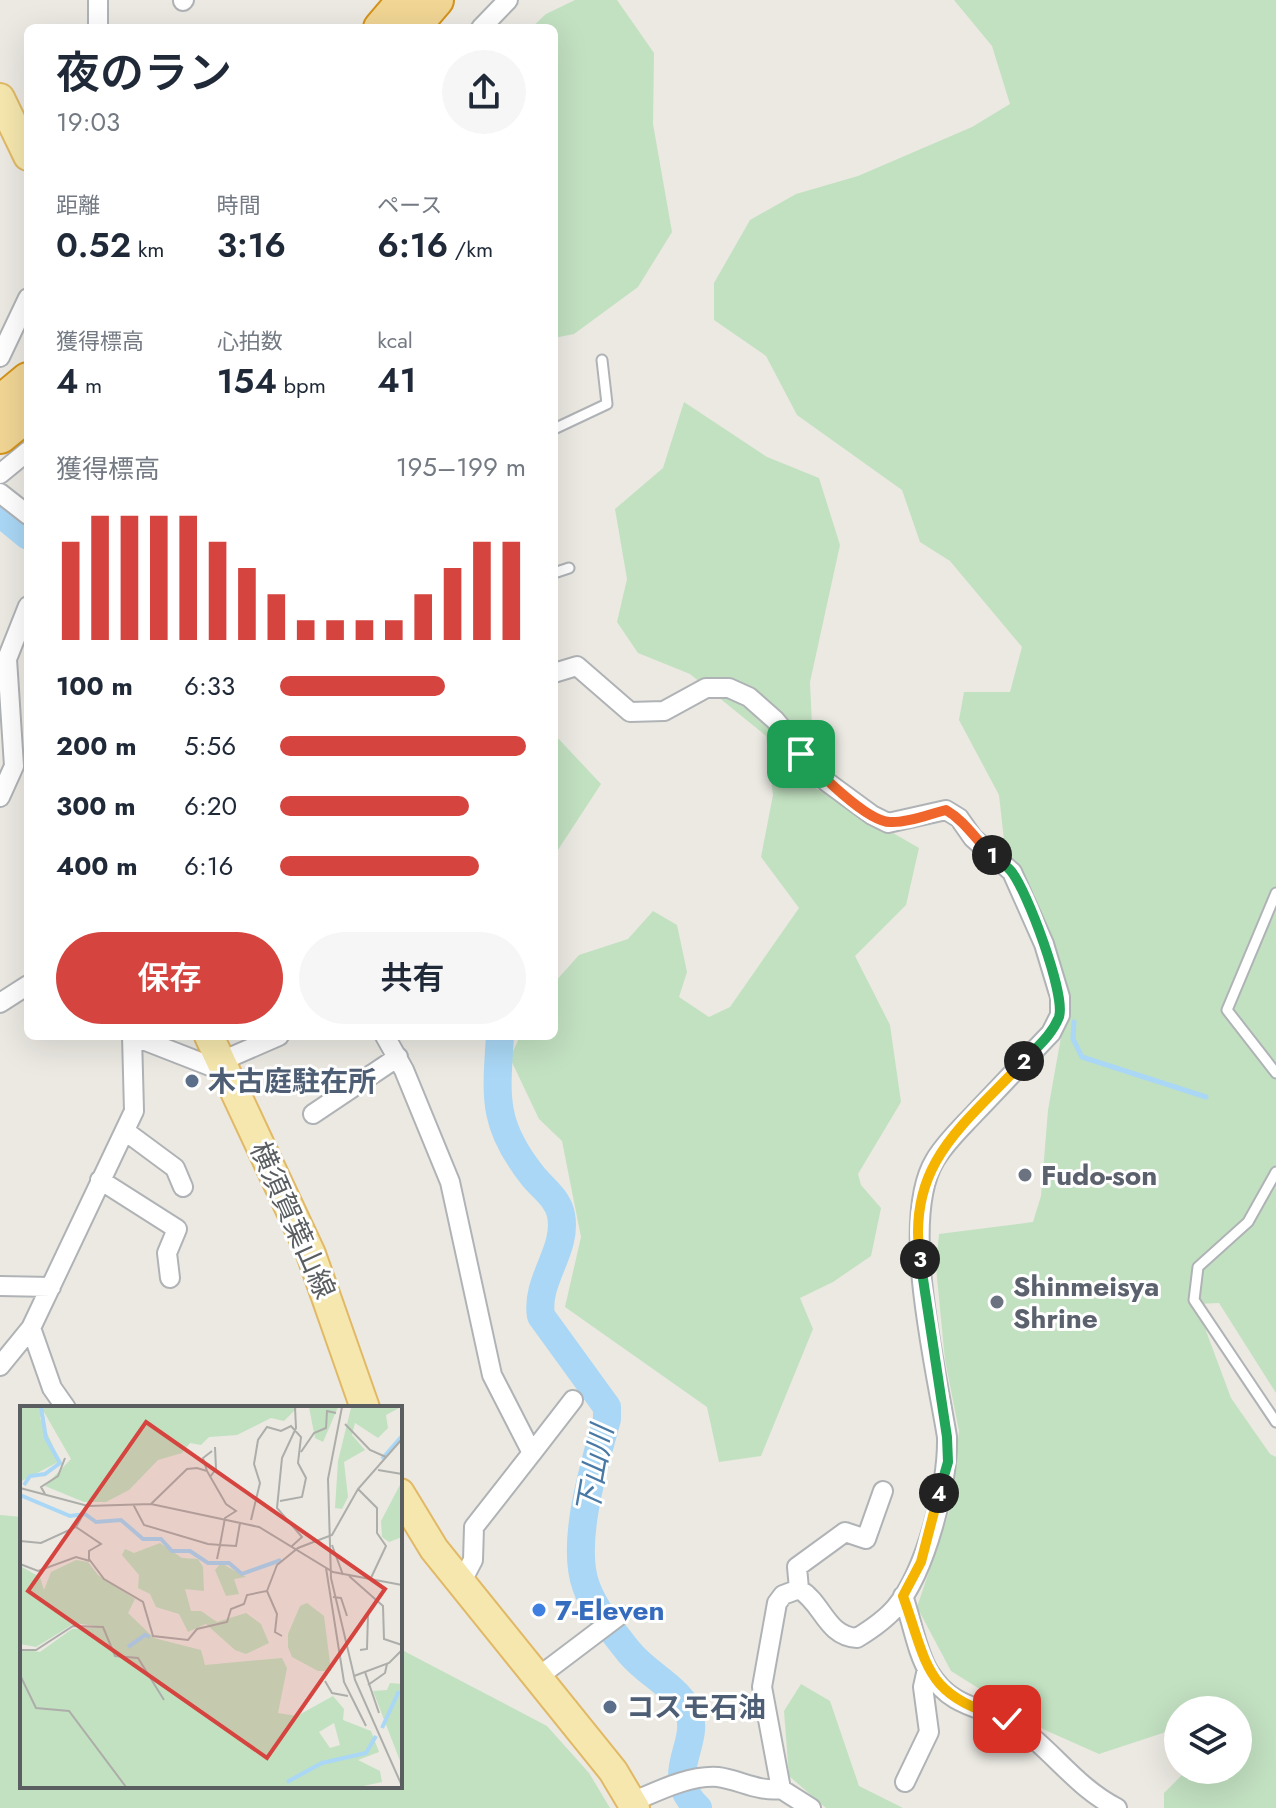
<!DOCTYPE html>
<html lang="ja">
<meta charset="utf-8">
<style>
:root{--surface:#fff;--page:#f6f6f7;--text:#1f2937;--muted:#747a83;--accent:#d5443f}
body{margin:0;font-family:Jost,"Noto Sans JP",sans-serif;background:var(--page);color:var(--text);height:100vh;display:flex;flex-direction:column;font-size:30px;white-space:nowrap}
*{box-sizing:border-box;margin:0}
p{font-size:26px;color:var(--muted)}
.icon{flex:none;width:44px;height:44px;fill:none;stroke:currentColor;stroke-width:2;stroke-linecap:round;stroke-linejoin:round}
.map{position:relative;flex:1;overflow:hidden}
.details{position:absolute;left:24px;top:24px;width:534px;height:1016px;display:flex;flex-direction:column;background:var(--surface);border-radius:12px;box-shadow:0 8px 32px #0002}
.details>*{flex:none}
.fabs{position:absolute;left:1164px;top:1696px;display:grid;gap:16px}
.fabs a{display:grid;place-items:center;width:88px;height:88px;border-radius:50%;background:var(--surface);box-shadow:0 8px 32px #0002;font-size:40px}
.pin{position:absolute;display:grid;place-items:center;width:68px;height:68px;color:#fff;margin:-34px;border-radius:16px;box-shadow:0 4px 12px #0006}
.km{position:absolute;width:40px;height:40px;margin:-20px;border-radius:50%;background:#222;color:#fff;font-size:22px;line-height:40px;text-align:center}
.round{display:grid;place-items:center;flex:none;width:84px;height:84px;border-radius:42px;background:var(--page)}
.head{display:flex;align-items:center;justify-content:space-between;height:136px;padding:0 32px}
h1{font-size:44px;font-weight:600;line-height:60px}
.metrics{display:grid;grid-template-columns:repeat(3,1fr);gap:12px;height:136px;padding:8px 32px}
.metrics div{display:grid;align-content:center}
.metrics b{font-size:34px;font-weight:600}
.metrics small{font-size:22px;font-weight:400}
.metrics p{font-size:22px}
.chart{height:224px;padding:16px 32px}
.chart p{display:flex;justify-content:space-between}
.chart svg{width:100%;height:144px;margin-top:8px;stroke:var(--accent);stroke-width:6}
.button{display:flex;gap:16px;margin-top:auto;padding:16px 32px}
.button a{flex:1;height:92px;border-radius:48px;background:var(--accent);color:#fff;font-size:32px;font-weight:600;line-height:92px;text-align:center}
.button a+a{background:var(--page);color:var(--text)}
ul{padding:0 32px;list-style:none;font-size:26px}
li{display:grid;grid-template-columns:128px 96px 1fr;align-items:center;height:60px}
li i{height:20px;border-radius:10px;background:var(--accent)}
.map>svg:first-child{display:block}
.green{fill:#c2e1c1}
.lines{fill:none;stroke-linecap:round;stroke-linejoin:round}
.stream{stroke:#a9d7f5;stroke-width:5}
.river{stroke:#a9d7f5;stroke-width:28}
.lane-casing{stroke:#b0b3b6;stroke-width:13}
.street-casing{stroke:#b0b3b6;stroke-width:22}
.primary-casing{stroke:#e1b966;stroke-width:32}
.highway-casing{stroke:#d49219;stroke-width:38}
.lane{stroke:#fff;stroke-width:9}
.street{stroke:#fff;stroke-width:18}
.primary{stroke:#f5e7ad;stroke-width:28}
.highway{stroke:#f0d594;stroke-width:34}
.split-1-casing{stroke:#fff;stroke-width:16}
.split-2-casing{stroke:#fff;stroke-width:16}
.split-3-casing{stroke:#fff;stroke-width:16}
.split-4-casing{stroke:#fff;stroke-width:16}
.split-5-casing{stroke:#fff;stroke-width:16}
.split-1{stroke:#f0652b;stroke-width:10}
.split-2{stroke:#22a559;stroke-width:10}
.split-3{stroke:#f5b400;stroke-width:10}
.split-4{stroke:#22a559;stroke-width:10}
.split-5{stroke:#f5b400;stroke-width:10}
.service-dot{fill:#5c6f8a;stroke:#fff;stroke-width:3}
.worship-dot{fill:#6b7280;stroke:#fff;stroke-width:3}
.shop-dot{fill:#3f7fe0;stroke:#fff;stroke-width:3}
.labels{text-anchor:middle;stroke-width:6;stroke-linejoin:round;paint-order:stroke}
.service-label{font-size:28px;font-weight:bold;fill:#4e5e75;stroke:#fff;text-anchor:start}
.worship-label{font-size:28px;font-weight:bold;fill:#5b616d;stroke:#fff;text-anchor:start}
.street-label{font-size:28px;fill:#5a5e61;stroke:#fff}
.shop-label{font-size:28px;font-weight:bold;fill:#366cbe;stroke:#fff;text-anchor:start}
.water-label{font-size:30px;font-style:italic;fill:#4979a5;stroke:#fff}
.inset-river{fill:none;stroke:#a9d7f5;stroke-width:4}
.inset-road{fill:none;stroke:#adadaa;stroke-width:2}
.view{fill:#d5443f;fill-opacity:0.15;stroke:#d5443f;stroke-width:4}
.inset-edge{fill:none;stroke:#5a5e61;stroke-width:4}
</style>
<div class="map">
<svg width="1276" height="1808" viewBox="0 0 1276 1808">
<rect width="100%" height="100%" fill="#ebe9e2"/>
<path class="green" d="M575,0H617L654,53L653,124L672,232L638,287L574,334L554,338V28H531L546,14Z
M954,0H1276V1393L1219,1303L1196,1304L1231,1398L1270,1454L1276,1457V1808H1164V1793L1187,1770H1238V1710H1178V1728L1099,1754L1045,1730L951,1671L917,1607L950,1509L959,1431L945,1360L936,1267L939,1234L1033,1222L1041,1196L1048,1110L1068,998L1034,894L1005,849L999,795L959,720L964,692H1010L1022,647L950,561L920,542L902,490L797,415L766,356L714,320V283L750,220L796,194L858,176L972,127L1010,104L992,46Z
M684,402L767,457L819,478L840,545L810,682L815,788L919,848L906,905L855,956L890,1025L901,1102L858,1174L861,1185L881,1208L871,1256L833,1282L800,1298L813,1329L761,1456L719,1462L707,1407L565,1307L581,1237L562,1141L539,1119L510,1058L520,1036H554V983L579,955L628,939L653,911L677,925L687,972L679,997L709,1017L730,1007L799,908L761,857L773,795L766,736L690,674L638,653L617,622L627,579L615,509L663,468Z
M554,734L601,784L554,856Z
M0,1515L22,1517V1786H400V1649L547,1726L589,1773L610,1808H0Z
M801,1684L830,1701L859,1786L903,1808H826L789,1776L784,1711Z"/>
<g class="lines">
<path class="stream" d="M1074,1022L1073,1039L1082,1057L1206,1097"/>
<path class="river" d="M0,513L28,536
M500,1036C496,1097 492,1124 532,1175C542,1188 558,1198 561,1215C568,1251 535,1280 541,1316L607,1407V1419C595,1463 570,1542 586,1586C594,1609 614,1633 629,1652C645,1672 673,1685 686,1706C706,1742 659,1772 698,1808"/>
<defs>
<path id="lane" d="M554,429L607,404L602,360
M554,573L569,568
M1276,893L1227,1010L1276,1073
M1276,1172L1248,1222L1198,1267L1194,1300L1276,1422"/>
<path id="street" d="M98,0V28
M183,1L184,0
M481,28L508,0
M0,357L28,298
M0,474L28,451
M0,493L28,515
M554,673L577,666L630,712L664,711L706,688H729L749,697L775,720L827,782L872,815L888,823L946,810L959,818L973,838L1012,872L1044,944L1060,997V1015L1051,1033C1025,1060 1000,1087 975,1113C961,1128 945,1143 935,1160C899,1219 936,1368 947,1437C948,1485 926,1570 896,1607C886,1619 870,1630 857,1638C826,1636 823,1603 799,1589L783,1595L777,1603L762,1687L781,1789
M0,797L14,766L7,659L28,606
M0,1003L28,985
M133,1036L210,1066L279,1036
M385,1036L404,1070L450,1182L492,1375L532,1453L474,1527L473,1560L461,1583
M313,1114L398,1057
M125,1131L175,1168L183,1187
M100,1180L177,1229L167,1253L170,1278
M0,1286L51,1287
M0,1366L31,1328
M66,1408L52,1388L31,1328L134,1111L132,1036
M532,1453L573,1400
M799,1589L797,1567L845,1532L866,1539L883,1491
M903,1596C911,1617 917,1654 929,1672C955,1714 990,1705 1022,1729C1055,1754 1079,1789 1117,1808
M538,1677L620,1615
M905,1782L929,1732L923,1687L927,1669
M632,1802C658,1791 689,1775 718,1777C740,1780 758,1792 781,1789L811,1808"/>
<path id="primary" d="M0,98L28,156
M209,1036L311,1254L365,1408
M400,1493L434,1549L613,1771L635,1808"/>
<path id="highway" d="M381,28L405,0
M412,28L436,0
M0,403L28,380
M0,436L28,413"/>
</defs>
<use href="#lane" class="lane-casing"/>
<use href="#street" class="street-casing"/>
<use href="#primary" class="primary-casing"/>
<use href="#highway" class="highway-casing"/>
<use href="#lane" class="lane"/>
<use href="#street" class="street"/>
<use href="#primary" class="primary"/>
<use href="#highway" class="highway"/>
</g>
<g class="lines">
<defs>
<path id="split-1" d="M801,754C817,771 867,822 890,822C908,823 929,814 946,810C965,821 976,840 992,855"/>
<path id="split-2" d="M992,855C998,860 1006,865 1011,871C1027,890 1066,995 1059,1017C1052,1035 1037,1047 1024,1061"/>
<path id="split-3" d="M920,1259C906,1163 965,1124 1024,1061"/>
<path id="split-4" d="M920,1259L947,1437L948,1462L939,1493"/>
<path id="split-5" d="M939,1493L921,1562L903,1596C929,1669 924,1695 1007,1719"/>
</defs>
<use href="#split-1" class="split-1-casing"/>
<use href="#split-2" class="split-2-casing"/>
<use href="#split-3" class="split-3-casing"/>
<use href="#split-4" class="split-4-casing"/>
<use href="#split-5" class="split-5-casing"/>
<use href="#split-1" class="split-1"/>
<use href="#split-2" class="split-2"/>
<use href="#split-3" class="split-3"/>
<use href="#split-4" class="split-4"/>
<use href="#split-5" class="split-5"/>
</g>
<g class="service-dot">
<circle cx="192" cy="1081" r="8"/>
<circle cx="610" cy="1707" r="8"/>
</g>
<g class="worship-dot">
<circle cx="1025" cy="1175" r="8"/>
<circle cx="997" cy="1302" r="8"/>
</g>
<circle class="shop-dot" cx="539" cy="1610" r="8"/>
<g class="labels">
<g class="service-label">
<text x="208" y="1091">木古庭駐在所</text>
<text x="626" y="1717">コスモ石油</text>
</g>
<g class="worship-label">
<text x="1041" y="1185">Fudo-son</text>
<text x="1013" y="1296">Shinmeisya<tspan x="1013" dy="32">Shrine</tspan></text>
</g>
<g class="street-label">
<text transform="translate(293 1220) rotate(66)" y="10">横須賀葉山線</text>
</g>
<g class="shop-label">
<text x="555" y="1620">7-Eleven</text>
</g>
<g class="water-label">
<text transform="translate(595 1470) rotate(-80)" y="10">下山川</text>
</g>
</g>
<g transform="translate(20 1406)">
<rect width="382" height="382" fill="#ebe9e2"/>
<path d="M0,1H278L264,15L251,12L217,29L189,31L181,39L170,37L162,47L138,54L109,84L86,96H64L25,80L51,53L24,6L20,12L40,55L0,76ZM289,1H318L303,36L295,32ZM381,1L366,9L368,22L358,32L335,17L332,29L345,44L324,56L328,91L322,103L315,102L318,55L331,2ZM382,75V131L369,136L362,131L361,115ZM140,137L162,152L178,153L183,161L184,185L165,183L171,205H181L197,216L226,207L241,218L249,237L226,248L215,244L186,218L168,226L159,208L136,201L130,188L118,182L119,169L102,149L105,143L114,147ZM56,154L68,156L78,169L115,193L108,207L134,232L181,244L185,259L262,252L267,262L258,307L277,310L313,290L324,303L323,314L351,325L359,346L338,354L360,365L362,376L339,381H0V243L20,246L52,223L81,221L55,217L16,241L0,238V160L20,171L24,184L31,166ZM314,317L320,339L310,342L299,326ZM201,157L226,171L214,173L219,188L206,190L195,164ZM287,197L304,210L311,265H298L272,251L268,241V228L280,200ZM370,277L382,278V360L353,285L367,284Z" fill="#c2e1c1" fill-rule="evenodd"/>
<path class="inset-river" d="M362,53L382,30M4,79L10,70L25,68L40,57L26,32L21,1M0,89L50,110L65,108L76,116L101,114L123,133H141L152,145H170L188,157H209L222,168L261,154M108,241L125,229L130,231M362,322L379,285M267,376L302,357L346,347L356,330"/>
<path class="inset-road" d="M322,1L308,73L311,172L335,274L382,380M325,18L350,44L366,51M281,46L294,27L306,22L307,5L316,7M358,64L382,68M187,65L183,52L192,45M190,71L196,63L195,41M0,82L68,100L131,98L239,121L313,166L382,179M338,83L357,102V127L366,140L350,174M25,88L21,81L38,70L45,52M113,98L124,119L188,138L200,139L205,112L216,105L206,98L187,65L177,62L167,63L131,98M231,114L240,77L234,58L238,34L247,21L261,25L271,20L281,31L278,57L286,72L282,91L260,95M56,121L81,138L69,145V153L84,173L123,196L133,230L168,234L177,223L207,216L211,203L224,198L227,189L247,185L257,159L278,142L312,129L338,83L382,33M0,135L21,137L56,121L68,100M312,139L323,169M272,140L282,131L257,102L262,52L276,22L275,1M197,153L200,139L216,140L220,117M0,158L18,165L56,151L70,155M306,162L324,276L346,320M329,170L363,200L364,233L382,239M247,185L257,208L255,226L262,230M313,191L321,192L327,210M0,244H16L53,220L83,221L95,250L118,252L144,294M340,244L347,243L348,208M345,266L359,307M0,269L16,302L49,305L106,381M334,270L369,257L382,244M305,275L312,287L328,290M348,279L365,267L367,258"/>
<path class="view" d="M126,16L365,183L247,352L8,185Z"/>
<rect width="382" height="382" class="inset-edge"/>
</g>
</svg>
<div class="fabs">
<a><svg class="icon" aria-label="layers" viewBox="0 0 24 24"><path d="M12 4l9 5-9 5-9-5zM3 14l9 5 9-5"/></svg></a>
</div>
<div class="pin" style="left:801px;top:754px;background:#1e9e55"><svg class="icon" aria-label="arrive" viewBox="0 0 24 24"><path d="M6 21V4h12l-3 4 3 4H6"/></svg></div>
<div class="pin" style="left:1007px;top:1719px;background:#d93025"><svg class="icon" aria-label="check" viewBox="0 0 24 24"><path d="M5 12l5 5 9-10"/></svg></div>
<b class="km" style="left:992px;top:855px">1</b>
<b class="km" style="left:1024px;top:1061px">2</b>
<b class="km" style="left:920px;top:1259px">3</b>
<b class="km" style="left:939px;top:1493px">4</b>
<section class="details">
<div class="head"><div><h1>夜のラン</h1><p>19:03</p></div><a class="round"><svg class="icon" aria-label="share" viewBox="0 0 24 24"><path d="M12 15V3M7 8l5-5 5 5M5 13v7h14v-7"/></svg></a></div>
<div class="metrics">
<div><p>距離</p><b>0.52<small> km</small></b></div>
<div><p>時間</p><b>3:16</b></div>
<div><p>ペース</p><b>6:16<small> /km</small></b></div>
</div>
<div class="metrics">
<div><p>獲得標高</p><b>4<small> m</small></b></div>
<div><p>心拍数</p><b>154<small> bpm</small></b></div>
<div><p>kcal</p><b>41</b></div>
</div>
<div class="chart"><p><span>獲得標高</span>195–199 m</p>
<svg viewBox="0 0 160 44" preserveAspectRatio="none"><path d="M5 44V14M15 44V6M25 44V6M35 44V6M45 44V6M55 44V14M65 44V22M75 44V30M85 44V38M95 44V38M105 44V38M115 44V38M125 44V30M135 44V22M145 44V14M155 44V14"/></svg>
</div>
<ul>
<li><b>100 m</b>6:33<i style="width:67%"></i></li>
<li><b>200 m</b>5:56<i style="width:100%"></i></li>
<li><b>300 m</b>6:20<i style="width:77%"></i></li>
<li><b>400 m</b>6:16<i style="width:81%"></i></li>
</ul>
<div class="button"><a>保存</a><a>共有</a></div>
</section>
</div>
